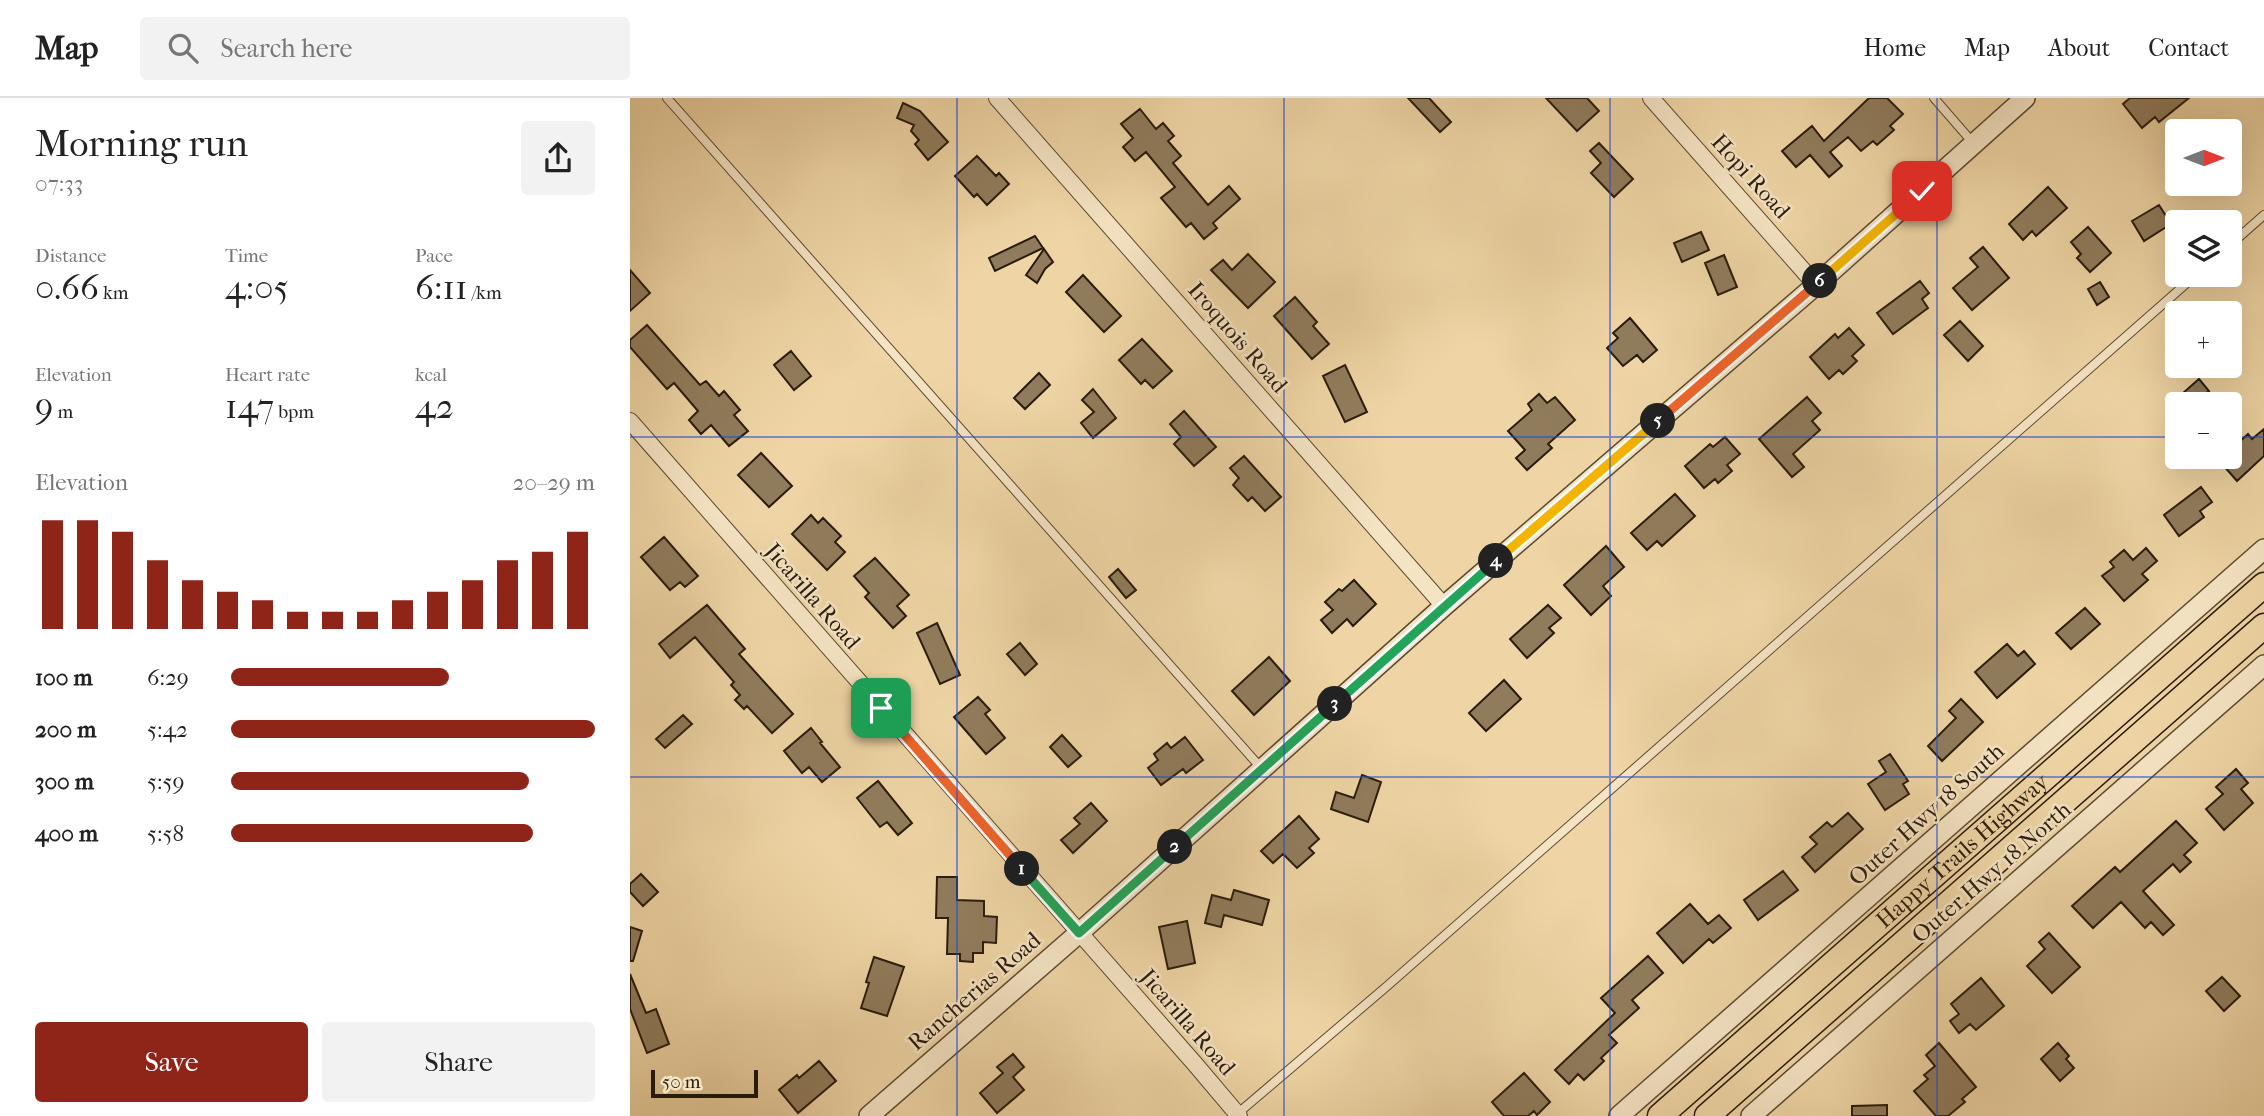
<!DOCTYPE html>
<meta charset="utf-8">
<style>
:root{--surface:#fff;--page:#f2f2f2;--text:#222;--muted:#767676;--line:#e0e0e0;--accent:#8f2418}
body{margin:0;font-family:"IM FELL French Canon",serif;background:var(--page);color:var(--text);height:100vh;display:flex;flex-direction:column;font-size:26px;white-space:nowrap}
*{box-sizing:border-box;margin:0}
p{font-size:23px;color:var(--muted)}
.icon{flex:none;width:38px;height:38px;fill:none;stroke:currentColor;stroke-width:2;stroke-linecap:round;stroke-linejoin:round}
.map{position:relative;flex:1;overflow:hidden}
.side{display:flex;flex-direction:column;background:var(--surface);width:630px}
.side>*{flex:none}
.needle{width:46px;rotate:90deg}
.buttons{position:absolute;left:1535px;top:21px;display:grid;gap:14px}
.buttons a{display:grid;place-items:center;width:77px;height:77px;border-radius:7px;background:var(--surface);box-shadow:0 7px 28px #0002;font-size:35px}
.scale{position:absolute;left:21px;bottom:18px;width:107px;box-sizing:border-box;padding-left:7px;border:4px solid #2a1c0c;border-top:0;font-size:19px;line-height:24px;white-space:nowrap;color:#2a1c0c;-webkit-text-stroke:5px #f5e4c4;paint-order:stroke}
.pin{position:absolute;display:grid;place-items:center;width:60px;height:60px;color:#fff;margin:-30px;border-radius:14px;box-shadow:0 4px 10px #0006}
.km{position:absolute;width:35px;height:35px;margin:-18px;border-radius:50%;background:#222;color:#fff;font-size:19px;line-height:35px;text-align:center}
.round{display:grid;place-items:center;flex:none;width:74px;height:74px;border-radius:7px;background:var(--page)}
.summary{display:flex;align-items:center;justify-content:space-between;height:119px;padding:0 35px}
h1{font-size:38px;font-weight:600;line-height:52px}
.figures{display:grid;grid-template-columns:repeat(3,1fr);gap:10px;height:119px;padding:7px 35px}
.figures div{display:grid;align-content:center}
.figures b{font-size:35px;font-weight:600}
.figures small{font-size:19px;font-weight:400}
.figures p{font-size:19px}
.chart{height:196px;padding:14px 35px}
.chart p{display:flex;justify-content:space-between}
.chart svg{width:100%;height:126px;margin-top:7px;stroke:var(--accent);stroke-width:6}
.button{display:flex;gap:14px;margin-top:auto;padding:14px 35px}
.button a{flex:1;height:80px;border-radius:7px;background:var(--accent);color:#fff;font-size:28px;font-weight:600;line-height:80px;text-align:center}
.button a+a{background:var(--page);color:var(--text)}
ul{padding:0 35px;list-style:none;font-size:23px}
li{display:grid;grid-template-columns:112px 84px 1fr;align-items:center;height:52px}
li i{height:18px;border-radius:9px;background:var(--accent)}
header{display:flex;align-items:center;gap:42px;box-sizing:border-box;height:98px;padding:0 35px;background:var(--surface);border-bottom:2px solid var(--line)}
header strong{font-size:33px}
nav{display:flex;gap:38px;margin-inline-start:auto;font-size:24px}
.search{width:490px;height:63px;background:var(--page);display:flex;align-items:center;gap:18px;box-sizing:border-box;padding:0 24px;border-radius:7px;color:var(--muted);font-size:26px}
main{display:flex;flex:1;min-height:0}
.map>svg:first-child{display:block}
.building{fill:#907c5c;stroke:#2a1c0c;stroke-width:2}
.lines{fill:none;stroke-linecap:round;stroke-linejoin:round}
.service-casing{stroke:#5b4a32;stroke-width:10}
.minor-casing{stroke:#5b4a32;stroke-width:18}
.tertiary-casing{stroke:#5b4a32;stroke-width:22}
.primary-casing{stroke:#2a1c0c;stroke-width:27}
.service{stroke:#f5e4c4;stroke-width:8}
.minor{stroke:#f5e4c4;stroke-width:16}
.tertiary{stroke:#f5e4c4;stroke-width:19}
.primary{stroke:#efd5a5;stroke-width:24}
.split-1-casing{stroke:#fff;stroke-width:14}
.split-2-casing{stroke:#fff;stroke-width:14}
.split-3-casing{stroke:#fff;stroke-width:14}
.split-4-casing{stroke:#fff;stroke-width:14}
.split-5-casing{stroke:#fff;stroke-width:14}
.split-6-casing{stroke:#fff;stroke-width:14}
.split-7-casing{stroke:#fff;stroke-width:14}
.split-1{stroke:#f0652b;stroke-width:9}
.split-2{stroke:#22a559;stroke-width:9}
.split-3{stroke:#22a559;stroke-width:9}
.split-4{stroke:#22a559;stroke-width:9}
.split-5{stroke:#f5b400;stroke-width:9}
.split-6{stroke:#f0652b;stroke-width:9}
.split-7{stroke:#f5b400;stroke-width:9}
.grid{fill:none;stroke:#1d4ed8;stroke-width:2;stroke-opacity:0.55}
.labels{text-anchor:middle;stroke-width:5;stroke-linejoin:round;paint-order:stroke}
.street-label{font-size:23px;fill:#2a1c0c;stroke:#f5e4c4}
</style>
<header>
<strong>Map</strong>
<div class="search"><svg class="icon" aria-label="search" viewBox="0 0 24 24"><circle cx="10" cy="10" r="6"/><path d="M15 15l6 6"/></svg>Search here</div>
<nav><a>Home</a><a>Map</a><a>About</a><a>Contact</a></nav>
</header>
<main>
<section class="side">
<div class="summary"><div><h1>Morning run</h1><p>07:33</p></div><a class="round"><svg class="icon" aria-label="share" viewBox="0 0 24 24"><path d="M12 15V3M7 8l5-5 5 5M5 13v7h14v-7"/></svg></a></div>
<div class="figures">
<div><p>Distance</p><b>0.66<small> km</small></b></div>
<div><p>Time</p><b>4:05</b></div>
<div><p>Pace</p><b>6:11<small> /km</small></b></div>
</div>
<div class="figures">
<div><p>Elevation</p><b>9<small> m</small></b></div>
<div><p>Heart rate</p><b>147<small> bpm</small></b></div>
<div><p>kcal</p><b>42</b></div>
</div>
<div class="chart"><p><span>Elevation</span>20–29 m</p>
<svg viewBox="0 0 160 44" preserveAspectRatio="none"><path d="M5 44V6M15 44V6M25 44V10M35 44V20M45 44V27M55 44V31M65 44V34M75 44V38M85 44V38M95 44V38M105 44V34M115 44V31M125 44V27M135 44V20M145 44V17M155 44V10"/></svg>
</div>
<ul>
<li><b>100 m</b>6:29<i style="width:60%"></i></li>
<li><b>200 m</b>5:42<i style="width:100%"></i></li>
<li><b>300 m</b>5:59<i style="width:82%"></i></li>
<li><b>400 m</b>5:58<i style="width:83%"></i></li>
</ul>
<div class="button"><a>Save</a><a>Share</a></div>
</section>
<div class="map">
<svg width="1634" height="1018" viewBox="0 0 1634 1018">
<rect width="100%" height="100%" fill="#efd5a5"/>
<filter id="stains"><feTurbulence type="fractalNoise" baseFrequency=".00286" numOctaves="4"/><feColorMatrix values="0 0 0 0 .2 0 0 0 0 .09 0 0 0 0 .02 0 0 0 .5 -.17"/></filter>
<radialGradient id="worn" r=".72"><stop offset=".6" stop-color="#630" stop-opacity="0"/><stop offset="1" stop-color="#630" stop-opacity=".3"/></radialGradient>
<path class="building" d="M778,0H799L821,24L810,34Z
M916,0H957L969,13L947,33Z
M1239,0H1257L1273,16L1260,28L1264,32L1247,47L1243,43L1231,53L1218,39L1200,54L1212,68L1199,79L1180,57L1166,69L1152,53L1182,28L1194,43Z
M1500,0H1559L1529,24L1525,19L1512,30L1493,6Z
M273,5L290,13L318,44L298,62L285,46L289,42L281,33L284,27L267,20Z
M510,11L526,31L533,25L544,38L538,43L551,58L543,65L578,107L599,88L610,101L583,125L587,130L574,141L561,125L556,129L531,100L545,89L516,54L505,63L493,49L503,40L491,26Z
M969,45L1003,81L984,99L961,75L971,65L960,53Z
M347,58L366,78L369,75L379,86L357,107L347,96L344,99L325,78Z
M1418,89L1437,110L1406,138L1402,133L1393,142L1379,126Z
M1529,107L1541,126L1514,143L1502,123Z
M1458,129L1481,155L1460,174L1447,160L1451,156L1441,144Z
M1071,134L1079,152L1052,164L1044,145Z
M405,138L413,150L365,173L359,160Z
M1353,149L1379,180L1342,212L1323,190L1348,169L1340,160Z
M414,151L423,164L415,171L407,185L396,177Z
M618,156L645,184L618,210L581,172L593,162L602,172Z
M1094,157L1107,189L1088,197L1075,165Z
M0,172L20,195L0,213Z
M453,177L491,218L474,234L436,194Z
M1290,183L1299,195L1292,201L1298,210L1263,236L1247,215Z
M1470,184L1479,199L1467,207L1458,191Z
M665,199L687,224L683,228L699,246L682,261L644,218Z
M1000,220L1027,252L1013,264L1007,257L993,268L977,250L988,240L983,235Z
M1330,223L1353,248L1338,263L1314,237Z
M17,227L70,287L76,283L89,298L94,293L110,312L104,317L118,333L99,348L81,327L71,336L59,322L68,313L44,285L37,291L0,249V242Z
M1219,230L1234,247L1222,258L1227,263L1213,276L1209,272L1199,281L1180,259L1205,236L1208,240Z
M512,241L542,273L523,290L515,282L511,286L489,262Z
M161,253L181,278L164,292L144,267Z
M715,267L737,314L715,324L693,278Z
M409,275L420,287L395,311L384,300Z
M1569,281L1579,293L1562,306L1553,295Z
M463,291L486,320L463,340L451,325L464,314L452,302Z
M909,296L917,305L925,299L945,322L918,346L922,350L897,372L886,360L895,352L878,333L902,312L898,306Z
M1177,299L1191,315L1182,323L1190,332L1163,356L1174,369L1162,379L1129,341Z
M554,313L586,349L564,368L544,346L551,339L540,326Z
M1634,331V358L1607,383L1593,367L1610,351L1606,347L1618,336L1622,341Z
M1095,339L1110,356L1097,367L1102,373L1088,385L1085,381L1074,390L1055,368L1080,346L1083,349Z
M131,355L162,388L139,409L108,377Z
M614,358L651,399L635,413L622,399L618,403L603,387L609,380L600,370Z
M1571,389L1582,404L1570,413L1574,419L1549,438L1534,417Z
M1045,396L1065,418L1032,448L1027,443L1017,452L1001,435Z
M181,417L188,425L193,420L211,438L205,444L215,454L197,472L162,436Z
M34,439L68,478L55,489L50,484L40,492L11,459Z
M976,448L994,469L973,488L981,498L961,517L934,487Z
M1516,450L1527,463L1512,476L1518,482L1494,503L1472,478L1484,469L1480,464L1494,452L1503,462Z
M245,460L279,497L267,508L276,518L263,530L235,499L239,495L224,478Z
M488,471L506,492L496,500L479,479Z
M724,482L746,506L723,528L717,521L702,535L691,522L703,512L695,504L709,491L712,493Z
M77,507L115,551L109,556L163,616L142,635L117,608L114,611L105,602L110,597L101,587L104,584L65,539L40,560L29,546Z
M918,507L931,520L919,530L924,535L897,560L880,541Z
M1455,510L1470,526L1441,551L1426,535Z
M307,525L330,577L310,586L287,535Z
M390,545L407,566L395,577L377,556Z
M1377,546L1388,558L1394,553L1405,566L1367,600L1345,574Z
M639,559L660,583L624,617L602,593Z
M874,582L891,601L856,633L839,615Z
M348,599L360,612L355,616L375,640L356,656L324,619Z
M1331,601L1353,624L1312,663L1298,648L1326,620L1319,613Z
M53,617L62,626L35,650L26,641Z
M181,630L192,644L190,645L210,669L192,684L179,669L172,675L154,653Z
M432,637L451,658L438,669L420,649Z
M555,639L573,662L556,675L553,671L531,687L518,670L528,662L524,656L537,645L541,650Z
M1260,656L1278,683L1273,686L1279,696L1255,712L1238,686L1256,674L1249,663Z
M1606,671L1618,685L1611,691L1623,705L1594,732L1576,711L1593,696L1586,689Z
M732,677L751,684L738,724L701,711L706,694L724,700Z
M248,683L282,725L268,737L257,724L250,729L227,700Z
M461,705L477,723L443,755L431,742L450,726L444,720Z
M1218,715L1233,731L1185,774L1172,759L1187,746L1180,739L1197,724L1202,729Z
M669,718L689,741L679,750L684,755L667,770L653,756L643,765L631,753Z
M1546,723L1567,745L1554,757L1561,764L1550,774L1543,766L1513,793L1544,827L1533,837L1521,824L1515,830L1491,804L1463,830L1442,808L1485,769L1490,774Z
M1153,773L1168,792L1128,822L1114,802Z
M11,776L28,794L13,808L0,794V786Z
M307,779H327V802L354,803V818L367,819L366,845L353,844V855H343V864L330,863V856H317L318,820H306Z
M604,792L639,802L632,827L594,817L591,829L575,825L582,797L601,802Z
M1060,806L1078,826L1089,817L1101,830L1083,845L1079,841L1053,865L1027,835Z
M557,823L565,865L538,871L529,829Z
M0,829L12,833L3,863H0Z
M1419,835L1450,869L1422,895L1397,868L1415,851L1409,844Z
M1018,858L1033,875L1002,902L1009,910L979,937L987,945L971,960L974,963L954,982L948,976L939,986L925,972L985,915L971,900Z
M244,859L274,869L257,918L231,910L239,885L236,884Z
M0,876L16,915L26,911L39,946L17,955L0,911Z
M1592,879L1610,898L1594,913L1576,893Z
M1351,880L1374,908L1346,932L1340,926L1329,935L1320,923L1329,916L1321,906Z
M1309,945L1346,989L1332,1001L1335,1004L1318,1018H1306L1284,993L1298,981L1294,977L1305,968L1296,957Z
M1428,945L1439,958L1436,961L1444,970L1430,983L1411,961Z
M383,956L394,969L383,979L394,992L367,1015L350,995L373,975L367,969Z
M189,963L206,983L168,1015L149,992L167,977L169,980Z
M894,975L920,1004L907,1017L904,1013L898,1018H874L862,1004Z
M1257,1007V1018H1222V1008Z"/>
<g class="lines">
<defs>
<path id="service" d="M37,0L632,671
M1304,0L1344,46
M1600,147L1634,117
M607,1016L756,889L1566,177"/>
<path id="minor" d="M367,0L814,508
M1021,0L1186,187
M0,323L565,966L609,1018"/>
<path id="tertiary" d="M239,1018L449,835L814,508L1186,187L1395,0
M989,1018L1634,451
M1121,1018L1634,567"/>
<g id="primary">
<path id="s1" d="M1030,1018L1634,487"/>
<path d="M1077,1018L1634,528"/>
</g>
</defs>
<use href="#service" class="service-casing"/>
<use href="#minor" class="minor-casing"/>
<use href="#tertiary" class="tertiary-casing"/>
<use href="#primary" class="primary-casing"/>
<use href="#service" class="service"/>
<use href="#minor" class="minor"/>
<use href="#tertiary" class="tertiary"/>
<use href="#primary" class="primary"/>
</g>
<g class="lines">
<defs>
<path id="split-1" d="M251,610L392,771"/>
<path id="split-2" d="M392,771L449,835L545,749"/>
<path id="split-3" d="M545,749L705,606"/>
<path id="split-4" d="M705,606L866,463"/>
<path id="split-5" d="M866,463L1028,323"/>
<path id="split-6" d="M1028,323L1190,183"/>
<path id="split-7" d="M1190,183L1292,93"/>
</defs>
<use href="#split-1" class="split-1-casing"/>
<use href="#split-2" class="split-2-casing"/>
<use href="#split-3" class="split-3-casing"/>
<use href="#split-4" class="split-4-casing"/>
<use href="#split-5" class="split-5-casing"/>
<use href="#split-6" class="split-6-casing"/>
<use href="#split-7" class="split-7-casing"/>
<use href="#split-1" class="split-1"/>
<use href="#split-2" class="split-2"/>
<use href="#split-3" class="split-3"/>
<use href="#split-4" class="split-4"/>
<use href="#split-5" class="split-5"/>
<use href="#split-6" class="split-6"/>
<use href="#split-7" class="split-7"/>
</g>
<path class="grid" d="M327,0V1018M654,0V1018M980,0V1018M1307,0V1018M0,339H1547M1600,339H1634M0,679H1634"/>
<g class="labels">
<g class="street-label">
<text transform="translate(1121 78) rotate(48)" y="8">Hopi Road</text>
<text transform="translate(608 239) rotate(49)" y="8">Iroquois Road</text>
<text transform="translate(183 498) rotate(49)" y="8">Jicarilla Road</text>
<text transform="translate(1296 716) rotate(-42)" y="8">Outer Hwy 18 South</text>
<text dy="8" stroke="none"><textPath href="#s1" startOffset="402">Happy Trails Highway</textPath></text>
<text transform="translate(1361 774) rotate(-41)" y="8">Outer Hwy 18 North</text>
<text transform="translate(344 893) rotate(-41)" y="8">Rancherias Road</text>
<text transform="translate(558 924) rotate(49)" y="8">Jicarilla Road</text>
</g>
</g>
<rect width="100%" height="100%" filter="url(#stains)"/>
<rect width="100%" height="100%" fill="url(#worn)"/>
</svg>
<div class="buttons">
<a><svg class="needle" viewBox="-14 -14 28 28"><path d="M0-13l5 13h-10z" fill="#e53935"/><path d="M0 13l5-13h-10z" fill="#767676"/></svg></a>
<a><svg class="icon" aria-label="layers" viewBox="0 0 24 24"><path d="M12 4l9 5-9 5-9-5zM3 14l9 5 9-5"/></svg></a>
<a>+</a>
<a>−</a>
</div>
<div class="scale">50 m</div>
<div class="pin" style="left:251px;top:610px;background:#1e9e55"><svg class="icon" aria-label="arrive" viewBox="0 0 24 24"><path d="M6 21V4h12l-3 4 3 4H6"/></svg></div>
<div class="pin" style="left:1292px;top:93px;background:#d93025"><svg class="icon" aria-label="check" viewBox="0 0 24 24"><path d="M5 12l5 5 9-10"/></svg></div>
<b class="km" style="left:392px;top:771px">1</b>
<b class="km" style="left:545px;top:749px">2</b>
<b class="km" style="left:705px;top:606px">3</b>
<b class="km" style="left:866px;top:463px">4</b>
<b class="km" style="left:1028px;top:323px">5</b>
<b class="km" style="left:1190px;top:183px">6</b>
</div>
</main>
